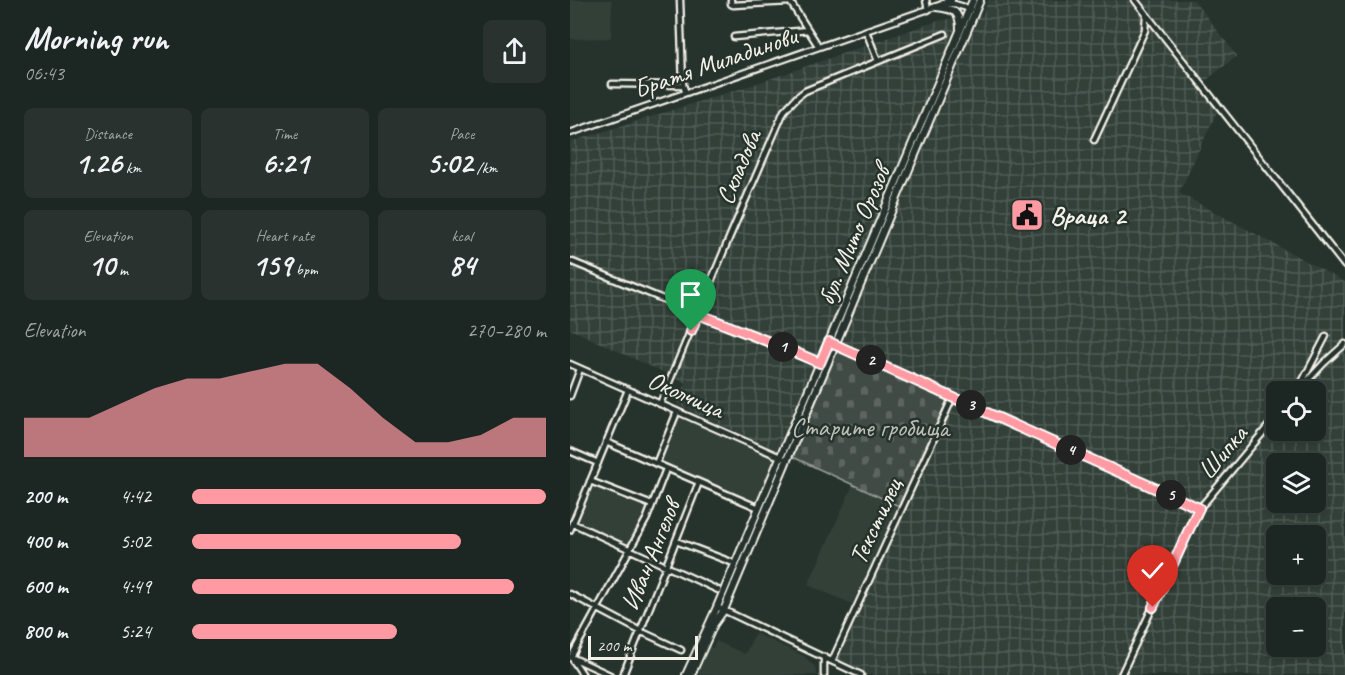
<!DOCTYPE html>
<meta charset="utf-8">
<style>
:root{--surface:#1c2622;--page:#29322f;--text:#f1f3f6;--muted:#a0a5a5;--line:#3a4340;--accent:#ff9aa2}
body{margin:0;font-family:Caveat,sans-serif;background:var(--page);color:var(--text);height:100vh;display:flex;flex-direction:column;font-size:22px;white-space:nowrap}
*{box-sizing:border-box;margin:0}
p{font-size:20px;color:var(--muted)}
.icon{flex:none;width:33px;height:33px;fill:none;stroke:currentColor;stroke-width:2;stroke-linecap:round;stroke-linejoin:round}
.map{position:relative;flex:1;overflow:hidden}
.details{display:flex;flex-direction:column;background:var(--surface);width:570px}
.details>*{flex:none}
.tools{position:absolute;left:696px;top:381px;display:grid;gap:12px}
.tools a{display:grid;place-items:center;width:60px;height:60px;border-radius:9px;background:var(--surface);box-shadow:0 3px 9px #0003,0 0 0 2px var(--line);font-size:30px}
.scale{position:absolute;left:18px;bottom:15px;width:110px;box-sizing:border-box;padding-left:6px;border:3px solid #f4f1e8;border-top:0;font-size:16px;line-height:21px;white-space:nowrap;color:#f4f1e8;-webkit-text-stroke:4px #26332d;paint-order:stroke}
.pin{position:absolute;display:grid;place-items:center;width:51px;height:51px;color:#fff;margin:-62px -26px;border-radius:50% 50% 50% 0;rotate:-45deg;box-shadow:0 0 6px #0007}
.pin .icon{rotate:45deg}
.km{position:absolute;width:30px;height:30px;margin:-15px;border-radius:50%;background:#222;color:#fff;font-size:16px;line-height:30px;text-align:center}
.round{display:grid;place-items:center;flex:none;width:63px;height:63px;border-radius:9px;background:var(--page)}
.summary{display:flex;align-items:center;justify-content:space-between;height:102px;padding:0 24px}
h1{font-size:33px;font-weight:700;line-height:45px}
.figures{display:grid;grid-template-columns:repeat(3,1fr);gap:9px;height:102px;padding:6px 24px}
.figures div{display:grid;align-content:center;border-radius:9px;background:var(--page);text-align:center}
.figures b{font-size:30px;font-weight:700}
.figures small{font-size:16px;font-weight:400}
.figures p{font-size:16px}
.chart{height:168px;padding:12px 24px}
.chart p{display:flex;justify-content:space-between}
.chart svg{width:100%;height:108px;margin-top:6px;fill:var(--accent);opacity:.7}
ul{padding:0 24px;list-style:none;font-size:20px}
li{display:grid;grid-template-columns:96px 72px 1fr;align-items:center;height:45px}
li i{height:15px;border-radius:8px;background:var(--accent)}
main{display:flex;flex:1;min-height:0}
.map>svg:first-child{display:block}
.built{fill:#333f39}
.industrial{fill:url(#industrial-grid);fill-rule:evenodd}
.cemetery{fill:url(#cemetery-stones);stroke:#9a9e96;stroke-width:1.5}
.lines{fill:none;stroke-linecap:round;stroke-linejoin:round}
.street-casing{stroke:#f4f1e8;stroke-width:9}
.secondary-casing{stroke:#f4f1e8;stroke-width:10}
.street{stroke:#26332d;stroke-width:4.5}
.secondary{stroke:#26332d;stroke-width:6}
.route-casing{stroke:#fff;stroke-width:12}
.route{stroke:#ff9aa2;stroke-width:8}
.labels{text-anchor:middle;stroke-width:5;stroke-linejoin:round;paint-order:stroke}
.street-label{font-size:26px;fill:#f4f1e8;stroke:#26332d}
.poi-label{font-size:26px;font-weight:bold;fill:#f4f1e8;stroke:#26332d;text-anchor:start}
.park-label{font-size:26px;fill:#bebfb7;stroke:#26332d}
</style>
<main>
<section class="details">
<div class="summary"><div><h1>Morning run</h1><p>06:43</p></div><a class="round"><svg class="icon" aria-label="share" viewBox="0 0 24 24"><path d="M12 15V3M7 8l5-5 5 5M5 13v7h14v-7"/></svg></a></div>
<div class="figures">
<div><p>Distance</p><b>1.26<small> km</small></b></div>
<div><p>Time</p><b>6:21</b></div>
<div><p>Pace</p><b>5:02<small> /km</small></b></div>
</div>
<div class="figures">
<div><p>Elevation</p><b>10<small> m</small></b></div>
<div><p>Heart rate</p><b>159<small> bpm</small></b></div>
<div><p>kcal</p><b>84</b></div>
</div>
<div class="chart"><p><span>Elevation</span>270–280 m</p>
<svg viewBox="0 0 160 44" preserveAspectRatio="none"><path d="M0 44V28L10 28L20 28L30 22L40 16L50 12L60 12L70 9L80 6L90 6L100 16L110 28L120 38L130 38L140 35L150 28L160 28V44z"/></svg>
</div>
<ul>
<li><b>200 m</b>4:42<i style="width:100%"></i></li>
<li><b>400 m</b>5:02<i style="width:76%"></i></li>
<li><b>600 m</b>4:49<i style="width:91%"></i></li>
<li><b>800 m</b>5:24<i style="width:58%"></i></li>
</ul>
</section>
<div class="map">
<svg width="775" height="675" viewBox="0 0 775 675">
<defs>
<pattern id="industrial-grid" width="8" height="8" patternUnits="userSpaceOnUse" patternTransform="scale(1.5)"><rect width="8" height="8" fill="#333f39"/><path d="M0 4h8M4 0v8" fill="none" stroke="#515b56"/></pattern>
<pattern id="cemetery-stones" width="16" height="16" patternUnits="userSpaceOnUse" patternTransform="scale(1.5)"><rect width="16" height="16" fill="#414b45"/><path d="M2 7V4a2 2 0 0 1 4 0v3zM10 15v-3a2 2 0 0 1 4 0v3z" fill="#5d6560"/></pattern>
</defs>
<rect width="100%" height="100%" fill="#26332d"/>
<filter id="ink" filterUnits="userSpaceOnUse"><feTurbulence type="fractalNoise" baseFrequency=".0167" numOctaves="2"/><feDisplacementMap in="SourceGraphic" scale="12" xChannelSelector="R" yChannelSelector="G"/><feConvolveMatrix kernelMatrix="1 2 1 2 8 2 1 2 1" color-interpolation-filters="sRGB"/></filter>
<g filter="url(#ink)">
<path class="built" d="M0,0H42L41,38L0,39Z
M106,416L208,460L188,506L87,462Z
M24,484L80,506L59,546L8,522Z
M283,485L329,506L282,604L238,585Z
M185,633L234,656L245,667L247,675H124L137,646L143,648L146,641L175,654Z"/>
<path class="industrial" d="M418,0H624L667,56L634,82L651,103L609,193L775,282V675H291L264,662L336,509L107,405L116,383L0,329V142L182,85L367,21L413,14ZM706,392H746V430H706ZM706,464H746V502H706ZM706,536H746V574H706ZM706,608H746V646H706Z"/>
<path class="cemetery" d="M268,350L378,398L329,506L223,457Z"/>
<g class="lines">
<defs>
<path id="street" d="M110,0L113,85L116,93
M161,0V4L163,5L221,2
M219,0L249,47
M356,0L358,10
M565,0L775,266
M296,31L308,61
M164,37L238,30
M42,84L113,85
M0,133L373,4H384L401,9
M524,140L575,30L576,16
M0,261L256,366
M259,342L629,508
M0,364L217,460
M730,386L756,336
M727,392L754,363L775,344
M0,396L10,369
M90,404L160,236L214,111L227,97L235,91L375,34
M36,442L189,508
M0,451L28,463
M86,464L107,412
M20,481L82,505
M2,523L148,590
M0,530L58,390
M106,541L161,562
M0,594L70,631L111,650
M147,607L291,675
M1,657L77,518L96,469
M1,657L40,675
M1,657L13,675
M262,661L383,397
M53,675L129,482
M254,675V657
M551,675L629,508L635,502L706,417"/>
<path id="secondary" d="M373,4L381,0
M366,7C383,9 390,10 390,29
M116,675L147,607L403,0
M121,675L144,624L154,610L410,0"/>
</defs>
<use href="#street" class="street-casing"/>
<use href="#secondary" class="secondary-casing"/>
<use href="#street" class="street"/>
<use href="#secondary" class="secondary"/>
</g>
</g>
<g class="lines" filter="url(#ink)">
<defs>
<path id="route" d="M121,331L128,314L215,348L250,363L259,342L629,508L583,607"/>
</defs>
<use href="#route" class="route-casing"/>
<use href="#route" class="route"/>
</g>
<defs>
<symbol id="civic-square" viewBox="-11 -11 22 22"><rect x="-9" y="-9" width="18" height="18" rx="4" fill="#ff9aa2" stroke="#26332d"/><path d="M-.6-6.5H3V-4.5H.6V-3L4-1V1h2V6H-6V1h2V-1L-.6-3ZM-1.2 2.5V6h2.4V2.5Z" fill="#111"/></symbol>
</defs>
<g fill-rule="evenodd">
<use href="#civic-square" x="438" y="196" width="38" height="38"/>
</g>
<g class="labels">
<g class="street-label">
<text transform="translate(145 62) rotate(-19)" y="9">Братя Миладинови</text>
<text transform="translate(168 167) rotate(-67)" y="9">Складова</text>
<text transform="translate(283 235) rotate(-67)" y="9">бул. Мито Орозов</text>
<text transform="translate(116 394) rotate(24)" y="9">Околчица</text>
<text transform="translate(652 452) rotate(-50)" y="9">Шипка</text>
<text transform="translate(305 521) rotate(-65)" y="9">Текстилец</text>
<text transform="translate(80 555) rotate(-68)" y="9">Иван Ангелов</text>
</g>
<g class="poi-label">
<text x="480" y="224">Враца 2</text>
</g>
<g class="park-label">
<text x="300" y="436">Старите гробища</text>
</g>
</g>
</svg>
<div class="tools">
<a><svg class="icon" aria-label="locate" viewBox="0 0 24 24"><circle cx="12" cy="12" r="6"/><path d="M12 2v4M12 18v4M2 12h4M18 12h4"/></svg></a>
<a><svg class="icon" aria-label="layers" viewBox="0 0 24 24"><path d="M12 4l9 5-9 5-9-5zM3 14l9 5 9-5"/></svg></a>
<a>+</a>
<a>−</a>
</div>
<div class="scale">200 m</div>
<div class="pin" style="left:121px;top:331px;background:#1e9e55"><svg class="icon" aria-label="arrive" viewBox="0 0 24 24"><path d="M6 21V4h12l-3 4 3 4H6"/></svg></div>
<div class="pin" style="left:583px;top:607px;background:#d93025"><svg class="icon" aria-label="check" viewBox="0 0 24 24"><path d="M5 12l5 5 9-10"/></svg></div>
<b class="km" style="left:213px;top:347px">1</b>
<b class="km" style="left:301px;top:360px">2</b>
<b class="km" style="left:401px;top:405px">3</b>
<b class="km" style="left:501px;top:450px">4</b>
<b class="km" style="left:601px;top:495px">5</b>
</div>
</main>
